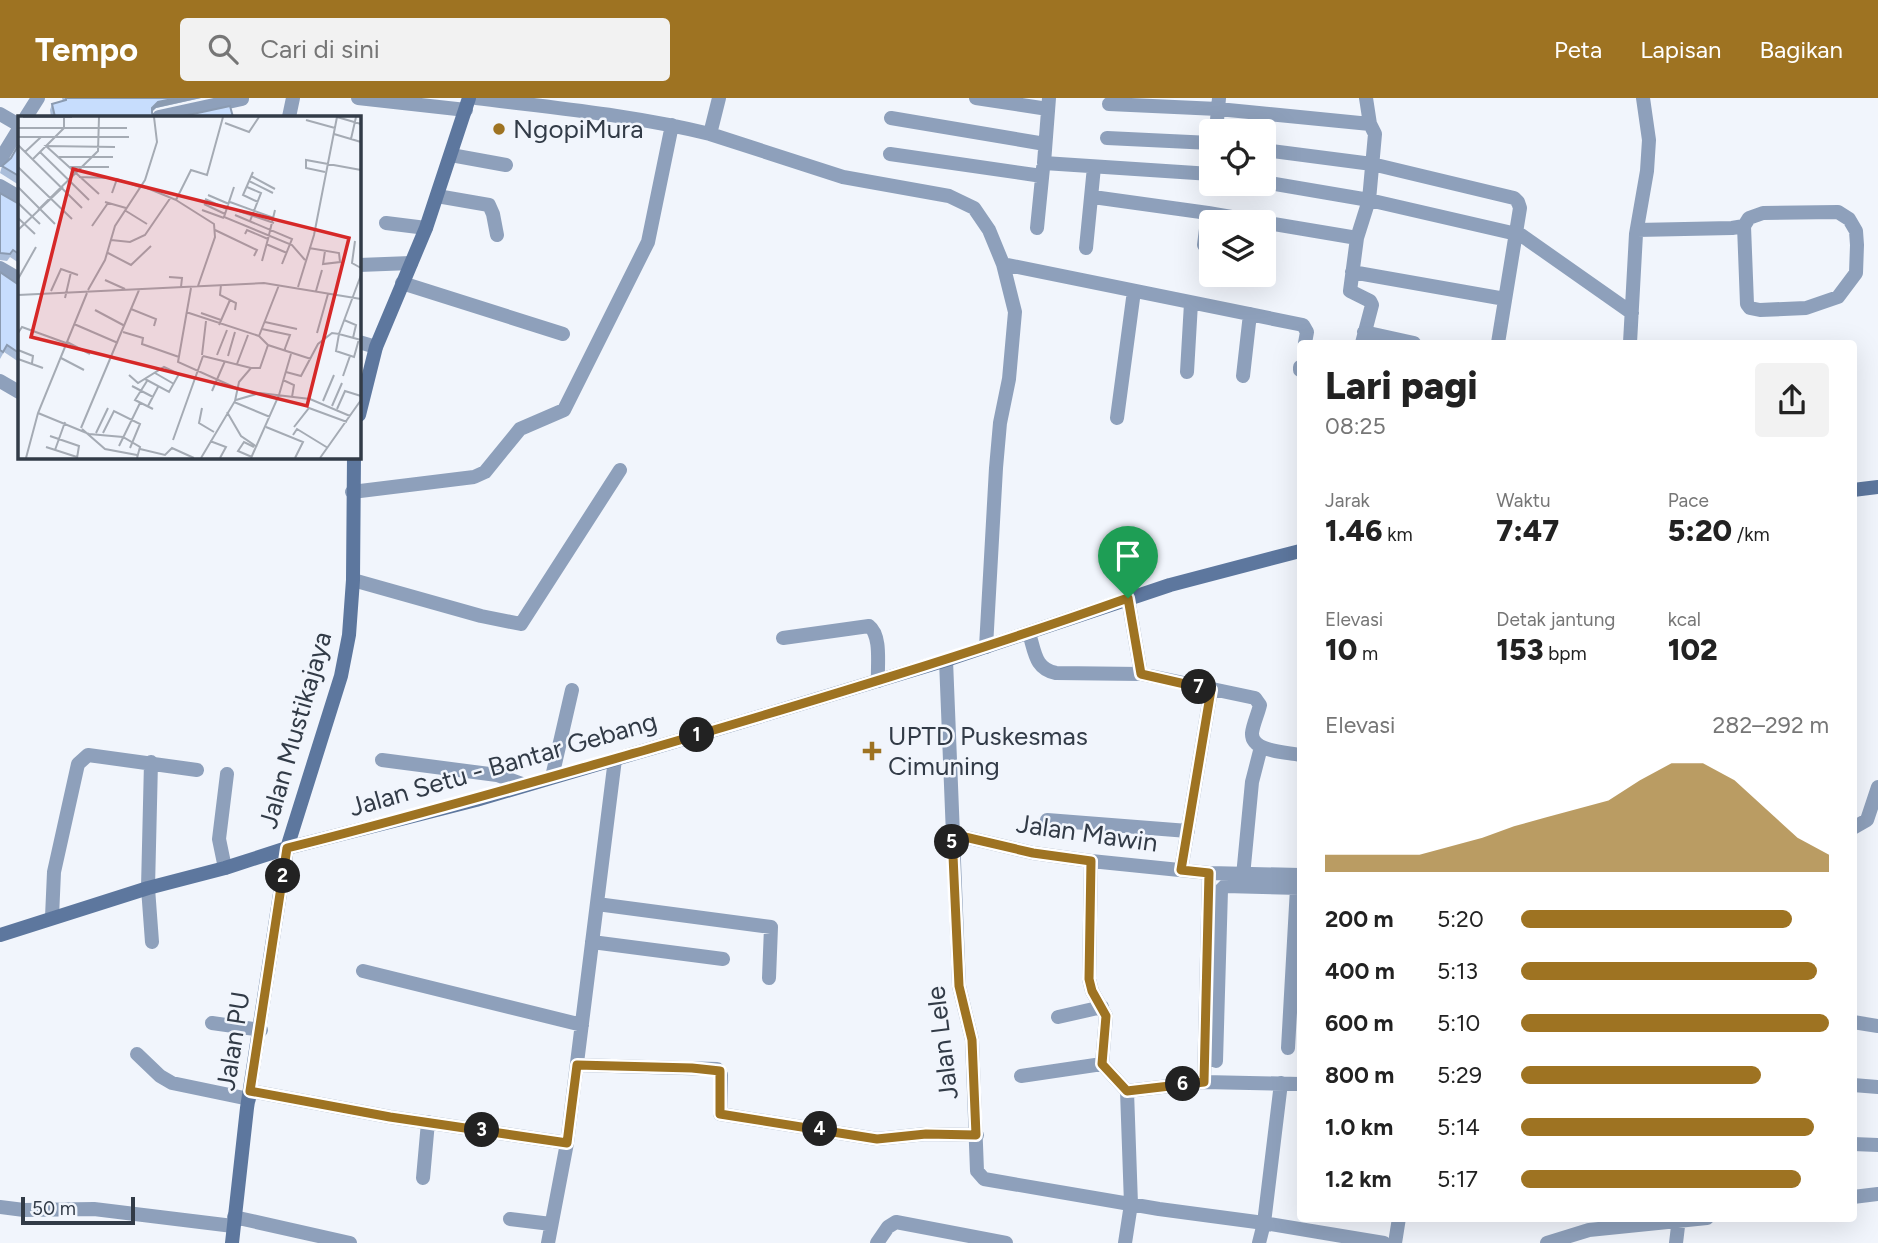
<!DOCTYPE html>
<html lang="id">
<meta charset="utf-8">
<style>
:root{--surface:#fff;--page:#f2f2f2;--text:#222;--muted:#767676;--accent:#9e7322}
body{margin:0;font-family:Figtree,sans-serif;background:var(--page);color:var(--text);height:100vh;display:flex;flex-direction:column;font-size:26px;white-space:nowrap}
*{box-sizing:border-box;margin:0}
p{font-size:23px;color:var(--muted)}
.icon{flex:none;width:38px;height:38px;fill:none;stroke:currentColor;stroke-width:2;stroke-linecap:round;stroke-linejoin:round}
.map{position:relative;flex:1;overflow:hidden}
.drawer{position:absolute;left:1297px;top:242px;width:560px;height:882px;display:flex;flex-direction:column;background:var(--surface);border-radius:7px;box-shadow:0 7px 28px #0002}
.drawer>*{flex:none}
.fabs{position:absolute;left:1199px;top:21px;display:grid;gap:14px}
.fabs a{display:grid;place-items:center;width:77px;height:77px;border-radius:7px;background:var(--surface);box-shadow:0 7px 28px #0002;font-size:35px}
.scale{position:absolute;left:21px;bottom:18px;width:114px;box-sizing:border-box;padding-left:7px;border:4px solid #323b47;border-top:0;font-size:19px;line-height:24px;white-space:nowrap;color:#323b47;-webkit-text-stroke:5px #f1f5fc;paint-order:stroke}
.pin{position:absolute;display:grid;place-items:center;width:60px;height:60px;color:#fff;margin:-72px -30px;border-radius:50% 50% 50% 0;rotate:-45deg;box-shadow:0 0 7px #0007}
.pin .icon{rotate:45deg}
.km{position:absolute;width:35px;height:35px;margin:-18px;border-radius:50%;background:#222;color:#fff;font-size:19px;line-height:35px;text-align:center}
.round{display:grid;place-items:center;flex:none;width:74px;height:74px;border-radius:7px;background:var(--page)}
.overview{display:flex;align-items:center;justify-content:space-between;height:119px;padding:0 28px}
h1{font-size:38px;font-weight:800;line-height:52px}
.figures{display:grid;grid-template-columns:repeat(3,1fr);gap:10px;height:119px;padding:7px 28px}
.figures div{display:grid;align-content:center}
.figures b{font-size:30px;font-weight:800}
.figures small{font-size:19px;font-weight:400}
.figures p{font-size:19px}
.chart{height:196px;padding:14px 28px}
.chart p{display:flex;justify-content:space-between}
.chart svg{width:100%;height:126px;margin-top:7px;fill:var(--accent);opacity:.7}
ul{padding:0 28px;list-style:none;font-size:23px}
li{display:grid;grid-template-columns:112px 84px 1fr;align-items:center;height:52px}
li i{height:18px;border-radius:9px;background:var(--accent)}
header{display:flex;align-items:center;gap:42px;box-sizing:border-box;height:98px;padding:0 35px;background:var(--accent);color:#fff}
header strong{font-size:33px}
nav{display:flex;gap:38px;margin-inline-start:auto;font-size:24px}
.search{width:490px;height:63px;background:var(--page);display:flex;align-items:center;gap:18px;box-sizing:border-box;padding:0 24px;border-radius:7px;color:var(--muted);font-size:26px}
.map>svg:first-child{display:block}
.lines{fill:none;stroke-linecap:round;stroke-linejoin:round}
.street{stroke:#8ea0bb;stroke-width:14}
.secondary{stroke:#5d779e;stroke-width:14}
.wall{fill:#abbeda}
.shaded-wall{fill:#8b9bb1}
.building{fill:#c7ddfd;stroke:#8b9bb1;stroke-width:2}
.route-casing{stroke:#fff;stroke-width:14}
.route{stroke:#9e7322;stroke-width:9}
.poi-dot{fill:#9e7322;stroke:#f1f5fc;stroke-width:2.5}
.labels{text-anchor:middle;stroke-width:5;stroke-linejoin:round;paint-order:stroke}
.poi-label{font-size:26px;fill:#323b47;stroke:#f1f5fc;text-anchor:start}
.street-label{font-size:26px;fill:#323b47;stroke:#f1f5fc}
.inset-road{fill:none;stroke:#a5abb4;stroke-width:2}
.view{fill:#d62828;fill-opacity:0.15;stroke:#d62828;stroke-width:3.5}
.inset-edge{fill:none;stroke:#323b47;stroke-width:3.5}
</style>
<header>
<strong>Tempo</strong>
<div class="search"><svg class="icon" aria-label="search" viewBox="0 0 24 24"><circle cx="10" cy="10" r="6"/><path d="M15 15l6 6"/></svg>Cari di sini</div>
<nav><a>Peta</a><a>Lapisan</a><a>Bagikan</a></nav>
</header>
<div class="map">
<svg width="1878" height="1145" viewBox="0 0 1878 1145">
<rect width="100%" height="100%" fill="#f1f5fc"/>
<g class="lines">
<path class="street" d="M358,0L466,12
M476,0C555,10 633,17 710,36L719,0
M976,0L1048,11
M1049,0L1044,65L1211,76
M1109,6L1218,11L1370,26
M0,16L19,27
M26,19L38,0
M159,19L242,1
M289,19L293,0
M891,20L1045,46
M1216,33L1219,0
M710,36L843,79L949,98L974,110L989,132L1003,166L1015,214L1009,281L1000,325L996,370L986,549
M1107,40L1211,45
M1264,52L1372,66L1514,100L1518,104L1520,110L1498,245
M890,56L1042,78
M451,57L506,67
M0,62L19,31
M1264,84L1369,102L1521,137L1632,215
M0,88L19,99
M437,98L489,107L493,116L497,137
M1093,99L1208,115
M386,125L426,130
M1037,130L1043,70
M1637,132L1732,130L1744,128L1749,120L1763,115L1838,114L1849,121L1856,133L1857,147L1856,175L1838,199L1806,210L1760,212L1750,210L1747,206L1744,128
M1357,140L1350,193L1370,203L1372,207L1362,245
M1204,147L1208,115L1357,140L1369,102L1375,36L1370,26L1366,0
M1086,150L1094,69
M1003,166L1303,227L1307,234L1305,245
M359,167L411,165
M0,170L19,181
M1352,174L1505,201
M402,185L563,236
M1364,234L1414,245
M359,244L376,249
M1630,245L1636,136L1647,73L1649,42L1643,0
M1300,272V269
M1187,274L1191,205
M1243,278L1250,216
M0,283L19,294
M1117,320L1134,193
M352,394L474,379L485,374L520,331L564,312L648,144L672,27
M353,482L481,518L521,526L620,372
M1128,500L1141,576L1255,600L1260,607C1258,616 1253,626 1252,635C1251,654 1287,654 1300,657
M1029,535C1035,554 1035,571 1056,575L1141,576
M783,540L869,528C882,538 877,568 878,583
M946,562L959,888L972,942L977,1073L984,1081L1159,1111L1264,1125L1384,1145
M382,662L497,677L525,687
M151,664L148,790L152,844
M552,679L572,592
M1047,722L1188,733
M1853,730L1867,722L1878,689
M952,736L1033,755L1091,763L1209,775L1300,777
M1091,763L1089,881L1092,893L1106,918L1102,966L1127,993
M225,770L219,741L227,676
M1181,772L1211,592
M1243,778L1252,684L1261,649
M597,806L771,829L769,880
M52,819L54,774L78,666L88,657L197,672
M592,844L723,861
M363,873L582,927
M1058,919L1102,909
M1853,924L1878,928
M212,925L261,932
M1288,950L1297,790
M137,956L160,978L172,985L249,1001
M1216,963L1221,792L1225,788L1300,790
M577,967L717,971L721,977L720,1016L877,1041L926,1036L977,1037
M1021,978L1102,966
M1204,984L1209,775
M1853,987L1878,989
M250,993L390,1019L567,1045
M1127,993L1204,984L1300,986
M1853,1046L1878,1047
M423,1080L428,1024
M1853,1099L1878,1096
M0,1109L24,1112L94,1111L233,1128
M234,1119L350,1145
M510,1121L551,1126
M548,1145L567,1045L615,661
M877,1145L888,1129L896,1124L1006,1145
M1125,1145L1131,1106L1127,993
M1259,1145L1264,1125L1281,985
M1395,1145L1399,1120
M1547,1145L1589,1132L1707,1120
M1676,1145L1679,1120"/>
<path class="secondary" d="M359,317L376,249L426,130L469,0
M1853,392L1878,389
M0,837L148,790L225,770L287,750L476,702L738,625L946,562L1170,487L1300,453
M232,1145L247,1010L287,750L341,578L349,537L353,482L354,359"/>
</g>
<path class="wall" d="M62,0H201L156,10L152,14L154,19H51L50,12L52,6L63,3Z
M19,46V87L0,75L2,68L11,60Z
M0,95L19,106V165L10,159L7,163L0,162Z
M0,174L19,187V264L4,254L0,261Z"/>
<path class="shaded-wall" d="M177,0H201L156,10L150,15L152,10L158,4Z"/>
<path class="building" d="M66,0H177L158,4L152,10V15L154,19H55L52,6L66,2Z
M230,8L233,19H179Z
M19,46V78L2,68L11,60Z
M0,95L19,106V156L13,152L10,156L0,155Z
M0,174L19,187V255L7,247L3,254L0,252Z"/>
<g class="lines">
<defs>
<path id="route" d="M1128,500L1141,576L1211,592L1181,772L1209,775L1204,984L1127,993L1102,966L1106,918L1092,893L1089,881L1091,763L1033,755L952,736L959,888L972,942L976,1037L926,1036L877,1041L720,1016V973L692,970L577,967L567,1045L390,1019L250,993L287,750C409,720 529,685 649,651C810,604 970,556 1128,500Z"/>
</defs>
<use href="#route" class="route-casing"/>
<use href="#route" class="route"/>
</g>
<g class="poi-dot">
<circle cx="499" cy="31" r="7"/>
<path d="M868.5 642.5h7v7h7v7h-7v7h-7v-7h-7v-7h7z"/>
</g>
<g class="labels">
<g class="poi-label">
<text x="513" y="40">NgopiMura</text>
<text x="888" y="647">UPTD Puskesmas<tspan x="888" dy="30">Cimuning</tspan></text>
</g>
<g class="street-label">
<text transform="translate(295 632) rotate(-74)" y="9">Jalan Mustikajaya</text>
<text transform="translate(503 666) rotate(-16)" y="9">Jalan Setu - Bantar Gebang</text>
<text transform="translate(1087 735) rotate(8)" y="9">Jalan Mawin</text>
<text transform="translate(233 943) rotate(-81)" y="9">Jalan PU</text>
<text transform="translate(942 945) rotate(-97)" y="9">Jalan Lele</text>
</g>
</g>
<g transform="translate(18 18)">
<rect width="343" height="343" fill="#f1f5fc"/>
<path class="inset-road" d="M5,1H54M319,1L343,8M288,4L317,12M207,7L231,16L241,1M0,12H109M316,18L343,26M0,21H111M333,23L338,1M0,29L64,92M7,36L23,21M22,36L71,84M41,41H95M15,43L46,12V1M0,51L54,103M52,51H91M235,56L225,79L240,86M307,56L288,52V44L343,54M233,60L257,73M61,61L91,62M231,65L255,77M124,70L158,84L173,54L189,59L205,1M0,71L37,108M216,71L206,101L274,129L287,144M229,71L243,77L232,105M94,77L99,63L122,71M81,78L28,30L97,31M190,79L211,88M187,83L209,93M158,84L196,108L197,121L180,170M87,86L108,92M212,86L256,102M0,87L22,108M186,88L207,98M20,94L80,35L81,1M184,94L206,102M218,94L256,107M108,95L129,108M217,99L274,123L264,148M0,102L17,118M74,110L90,87M0,114L45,71M197,114L239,134L236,140M227,118L229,114L250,123L257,94M93,124L112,126L127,119L153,81M337,125L334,147L343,152M248,128L269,137M291,132L321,137L322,146L305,148L307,135M90,137L113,149L133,130M244,145L250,123M151,161L164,162L163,171M0,163L18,131M87,164L107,173M203,169L202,179L218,187L217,194M280,171L296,119L319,1M173,172L160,246L218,272M70,174L87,144L97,110L127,64L139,26L136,1M33,175L43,153L60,159M298,175L304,154M0,179L246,167L343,183M47,182L53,156M113,193L138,203L136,210M77,194L107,210M168,196L241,220M183,197L203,204M326,204L338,209L335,222M247,206L279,213M56,208L100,227M201,209L212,184M244,213L272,219L266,235M105,216L125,222L124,228L161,241M0,217L4,211L48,227M299,217L310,178M241,220L250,229L293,243M241,220L261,169M341,223L336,241L318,235L321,218L343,224M49,226L72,238M0,234L15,240L14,247M184,239L188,205M199,239L209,214M185,240L233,252M210,240L217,216M43,242L66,254M0,243L25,252M219,248L230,219M268,256L283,260L300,228L314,217L321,218L343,159M137,257L156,268M111,259L120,267L146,251L161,258L151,276L127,263M325,260L332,240M265,264L276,269L274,281M129,265L117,284L135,293M114,270L135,281M194,275L207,245M218,284L242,277L292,283L332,300M305,285L316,259M216,286L252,301M130,290L140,271M314,290L324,267M184,292L181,307L196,316M319,293L327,275L343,280M209,296L223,320L239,331M20,297L71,318L105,321L122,331L119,342M248,311L285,326L277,342M276,311L291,292L329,306M63,312L121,174M64,313L87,333L119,339M78,317L90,292M85,317L96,295L122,308L112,332M275,319L279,313L310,332M32,320L61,330L59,342M155,324L185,240M192,325L208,331L202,342M101,330L122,287M28,331L59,341M122,333L147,339L154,332L176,342M37,334L47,306M234,341L220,335L226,326L236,331M8,342L20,297L69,177M183,342L217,285L221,266L233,252H242L250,229M233,342L261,279L273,238M302,342L343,284"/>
<path class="view" d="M55,53L331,122L289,290L13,221Z"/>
<rect width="343" height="343" class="inset-edge"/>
</g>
</svg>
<div class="fabs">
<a><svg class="icon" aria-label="locate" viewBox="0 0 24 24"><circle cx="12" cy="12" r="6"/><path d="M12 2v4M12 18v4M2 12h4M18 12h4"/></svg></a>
<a><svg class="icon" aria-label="layers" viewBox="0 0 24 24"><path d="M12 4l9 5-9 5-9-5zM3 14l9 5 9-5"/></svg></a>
</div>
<div class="scale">50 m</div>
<div class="pin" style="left:1128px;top:500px;background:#1e9e55"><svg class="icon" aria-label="arrive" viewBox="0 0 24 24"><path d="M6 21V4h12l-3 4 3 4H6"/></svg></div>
<b class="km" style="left:697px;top:637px">1</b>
<b class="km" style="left:283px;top:778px">2</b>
<b class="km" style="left:482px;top:1032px">3</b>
<b class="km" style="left:820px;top:1031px">4</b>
<b class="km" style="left:952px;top:744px">5</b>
<b class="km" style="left:1183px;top:986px">6</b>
<b class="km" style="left:1199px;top:589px">7</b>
<section class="drawer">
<div class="overview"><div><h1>Lari pagi</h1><p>08:25</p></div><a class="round"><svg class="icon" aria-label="share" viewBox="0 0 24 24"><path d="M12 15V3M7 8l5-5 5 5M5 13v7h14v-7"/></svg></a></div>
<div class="figures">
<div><p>Jarak</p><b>1.46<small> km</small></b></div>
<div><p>Waktu</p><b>7:47</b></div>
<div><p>Pace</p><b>5:20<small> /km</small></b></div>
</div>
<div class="figures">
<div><p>Elevasi</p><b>10<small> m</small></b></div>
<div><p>Detak jantung</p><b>153<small> bpm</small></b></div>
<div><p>kcal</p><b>102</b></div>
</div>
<div class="chart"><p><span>Elevasi</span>282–292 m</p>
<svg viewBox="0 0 160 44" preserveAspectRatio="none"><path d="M0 44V38L10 38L20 38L30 38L40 35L50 32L60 28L70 25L80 22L90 19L100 12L110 6L120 6L130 12L140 22L150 32L160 38V44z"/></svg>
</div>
<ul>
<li><b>200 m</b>5:20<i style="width:88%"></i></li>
<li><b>400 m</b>5:13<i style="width:96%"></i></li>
<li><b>600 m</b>5:10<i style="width:100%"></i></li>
<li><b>800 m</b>5:29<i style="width:78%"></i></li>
<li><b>1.0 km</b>5:14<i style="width:95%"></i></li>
<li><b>1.2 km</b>5:17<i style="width:91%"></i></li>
</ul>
</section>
</div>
